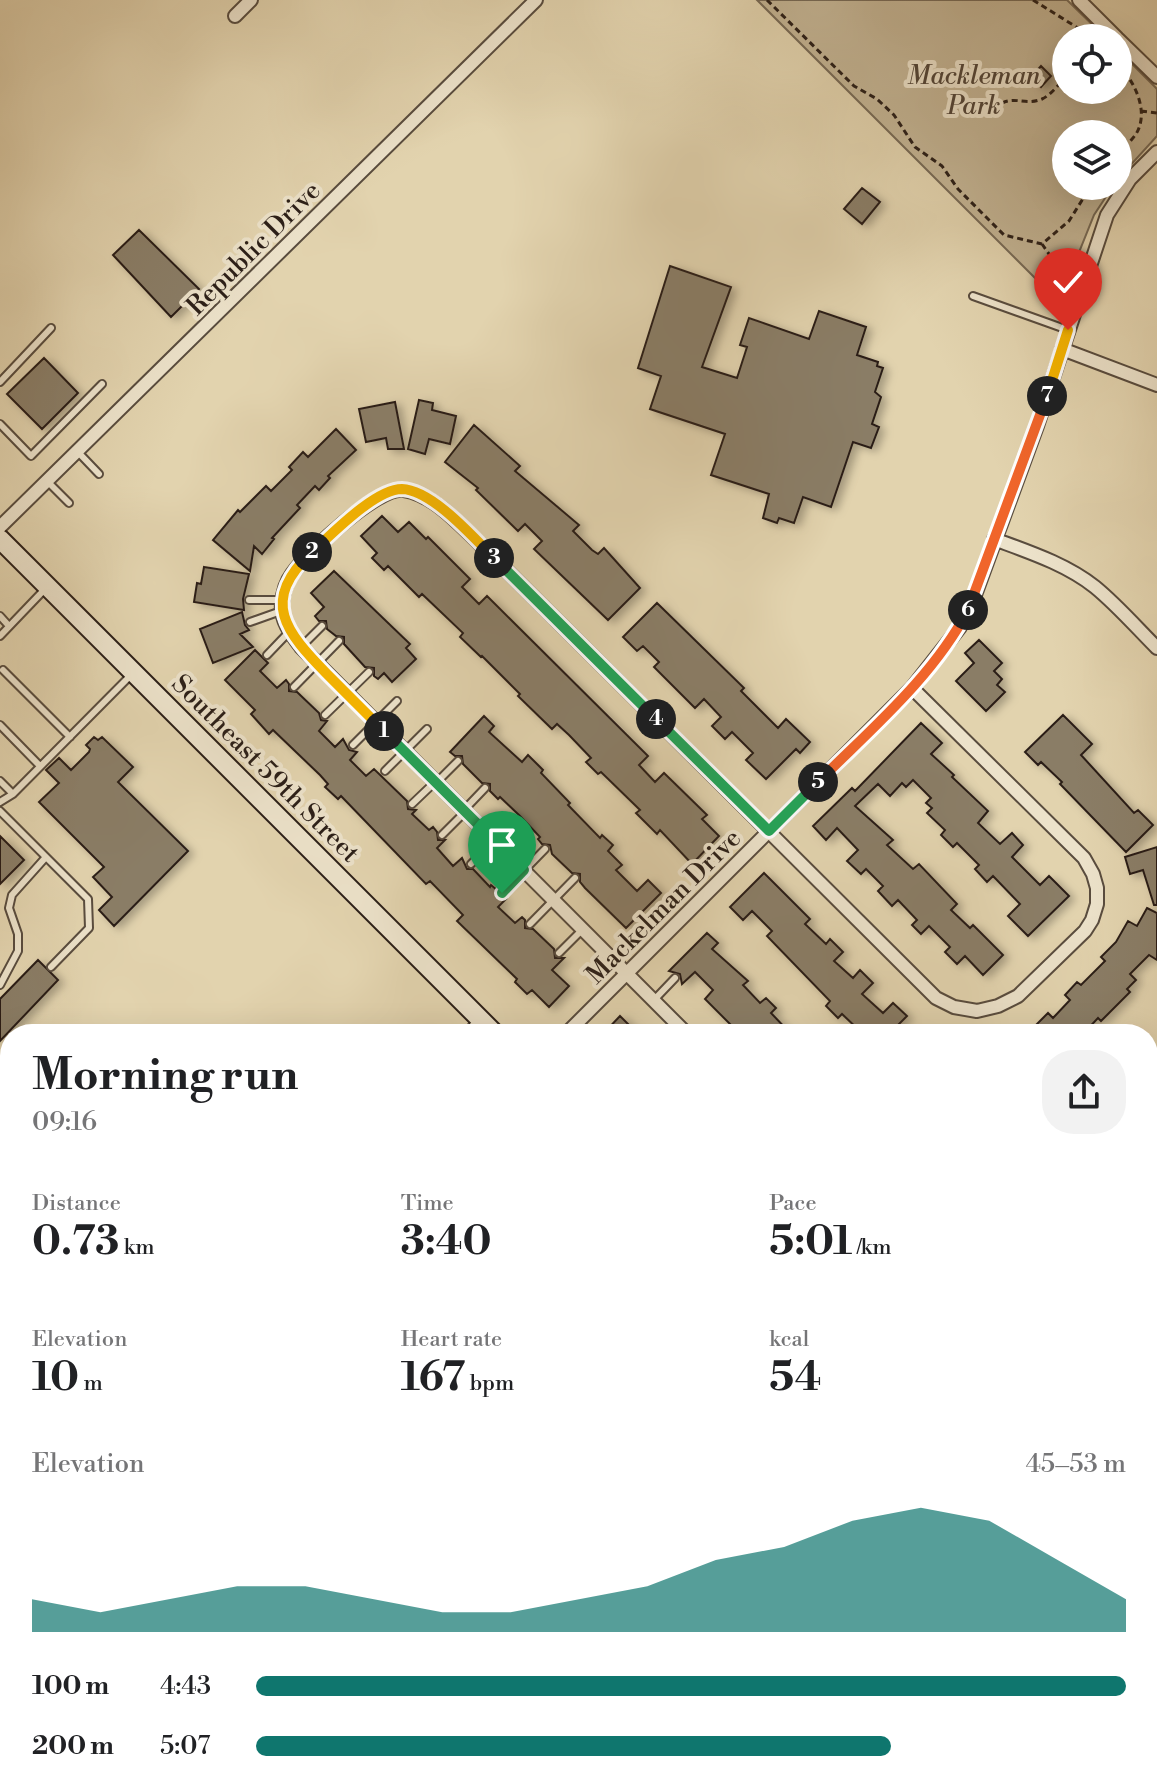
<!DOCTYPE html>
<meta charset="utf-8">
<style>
:root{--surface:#fff;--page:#f2f2f2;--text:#202124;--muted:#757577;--accent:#0f766e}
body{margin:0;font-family:"Libre Bodoni",serif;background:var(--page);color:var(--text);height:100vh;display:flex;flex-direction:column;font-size:30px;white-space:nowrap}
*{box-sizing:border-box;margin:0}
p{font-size:26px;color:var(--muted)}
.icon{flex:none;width:44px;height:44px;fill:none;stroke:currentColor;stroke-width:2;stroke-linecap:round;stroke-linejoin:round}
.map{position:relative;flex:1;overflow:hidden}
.side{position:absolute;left:0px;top:1024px;width:1158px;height:768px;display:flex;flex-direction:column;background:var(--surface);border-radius:32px 32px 0 0;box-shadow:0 8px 32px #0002}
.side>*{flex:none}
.tools{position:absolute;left:1052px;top:24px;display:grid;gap:16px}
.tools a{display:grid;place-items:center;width:80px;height:80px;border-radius:50%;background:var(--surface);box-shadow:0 8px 32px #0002;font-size:40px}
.pin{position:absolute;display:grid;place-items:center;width:68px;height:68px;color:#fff;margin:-82px -34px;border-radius:50% 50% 50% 0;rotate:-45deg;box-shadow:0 0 8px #0007}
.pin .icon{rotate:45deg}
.km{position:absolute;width:40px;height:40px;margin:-20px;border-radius:50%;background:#222;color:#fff;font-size:22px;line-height:40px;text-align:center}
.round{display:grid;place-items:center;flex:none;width:84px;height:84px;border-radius:32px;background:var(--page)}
.summary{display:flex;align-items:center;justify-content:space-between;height:136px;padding:0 32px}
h1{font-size:44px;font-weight:800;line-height:60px}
.metrics{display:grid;grid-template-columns:repeat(3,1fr);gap:12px;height:136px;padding:8px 32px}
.metrics div{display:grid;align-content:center}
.metrics b{font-size:40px;font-weight:800}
.metrics small{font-size:22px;font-weight:400}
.metrics p{font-size:22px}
.chart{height:224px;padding:16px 32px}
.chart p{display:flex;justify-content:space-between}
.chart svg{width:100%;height:144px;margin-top:8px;fill:var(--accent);opacity:.7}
ul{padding:0 32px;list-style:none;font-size:26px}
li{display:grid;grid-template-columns:128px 96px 1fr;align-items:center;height:60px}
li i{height:20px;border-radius:10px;background:var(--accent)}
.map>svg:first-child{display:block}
.green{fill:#c3b494;stroke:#776a56;stroke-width:2}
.water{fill:#a4967b;stroke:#746653;stroke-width:2}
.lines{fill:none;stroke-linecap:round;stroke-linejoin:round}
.stream{stroke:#746653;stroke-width:5}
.building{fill:#8a7d66;stroke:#2b1f18;stroke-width:2;filter:url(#shadow)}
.service-casing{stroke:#594c3e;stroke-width:10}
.minor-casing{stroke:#594c3e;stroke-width:16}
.secondary-casing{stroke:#2b1f18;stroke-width:22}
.path{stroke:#2b1f18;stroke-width:3;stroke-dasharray:6 4;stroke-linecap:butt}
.service{stroke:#ece2ca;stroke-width:6}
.minor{stroke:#ece2ca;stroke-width:12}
.secondary{stroke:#ece2ca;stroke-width:18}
.split-1-casing{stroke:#fff;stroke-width:16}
.split-2-casing{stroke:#fff;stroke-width:16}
.split-3-casing{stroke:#fff;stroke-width:16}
.split-4-casing{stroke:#fff;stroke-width:16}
.split-5-casing{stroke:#fff;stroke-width:16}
.split-6-casing{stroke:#fff;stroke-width:16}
.split-7-casing{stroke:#fff;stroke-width:16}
.split-8-casing{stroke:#fff;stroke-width:16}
.split-1{stroke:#22a559;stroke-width:10}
.split-2{stroke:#f5b400;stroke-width:10}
.split-3{stroke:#f5b400;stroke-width:10}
.split-4{stroke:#22a559;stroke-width:10}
.split-5{stroke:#22a559;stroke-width:10}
.split-6{stroke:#f0652b;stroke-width:10}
.split-7{stroke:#f0652b;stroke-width:10}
.split-8{stroke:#f5b400;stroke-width:10}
.labels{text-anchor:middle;stroke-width:8;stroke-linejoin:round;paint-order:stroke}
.park-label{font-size:26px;font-style:italic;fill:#514437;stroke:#ece2ca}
.street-label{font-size:26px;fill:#2b1f18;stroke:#ece2ca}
</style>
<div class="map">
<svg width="1157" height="1792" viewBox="0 0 1157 1792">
<defs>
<filter id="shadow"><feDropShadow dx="5.5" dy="3" stdDeviation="4" flood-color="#0004"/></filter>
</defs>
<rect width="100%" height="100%" fill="#e2d3ae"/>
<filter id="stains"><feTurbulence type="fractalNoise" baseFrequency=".0025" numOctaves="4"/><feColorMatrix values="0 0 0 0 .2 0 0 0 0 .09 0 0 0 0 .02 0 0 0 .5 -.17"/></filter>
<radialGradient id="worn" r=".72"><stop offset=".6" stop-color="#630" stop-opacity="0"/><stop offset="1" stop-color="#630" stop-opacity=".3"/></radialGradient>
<path class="green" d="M757,0H1067L1106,38H1066V90H1118V50L1157,89V136L1118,179V134H1066V186H1113L1094,215L1059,302Z
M1157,1088V1147L1148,1156V1095Z
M147,1782H254L264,1792H149Z
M650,1782H782L752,1792H646Z"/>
<path class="water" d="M283,1782H377L366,1792H294Z"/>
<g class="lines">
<path class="stream" d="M1148,1081L1157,1074
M432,1792L440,1782"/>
</g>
<path class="building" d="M1041,66L1051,76L1041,87L1031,77Z
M862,188L880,202L862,224L844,209Z
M139,230L199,289L171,317L113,255Z
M670,266L731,287L702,367L737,378L747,347L740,345L749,318L809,339L819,311L866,327L857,355L878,362L877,366L883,368L875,392L881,397L872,424L879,427L871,448L853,442L831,507L803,497L794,523L779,518L777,523L763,518L769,494L711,475L725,434L650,409L661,376L638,368Z
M44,358L78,393L42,429L7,394Z
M419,400L433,403L432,410L456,416L450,444L429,439L425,454L408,449Z
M395,402L404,449H388L386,438L366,442L359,409Z
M474,425L520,466L515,471L579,525L573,531L592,550L598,554L604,548L640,588L608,620L534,549L542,541L525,524L518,531L476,490L478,488L445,462Z
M336,429L356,450L328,476L330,478L319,490L315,486L297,505L300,508L272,538L274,539L262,554L254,546L250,571L213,540L238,510L240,512L266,486L271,491L292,470L289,467L303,452L308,457Z
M382,516L398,532L409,522L426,539L428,537L470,579L462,587L479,604L487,596L648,756L639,765L655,782L664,773L707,815L702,819L719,836L692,864L660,830L657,834L636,813L640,810L601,772L598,774L586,762L591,758L569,735L557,724L552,729L518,696L520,694L482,656L481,657L460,637L463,633L422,594L419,597L388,566L384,570L372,558L377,553L361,536Z
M204,567L249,574L243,599L244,610L194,602L197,583L201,584Z
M334,571L410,644L406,648L416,659L392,682L384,673L378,679L374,676V668L365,667L344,644V637L336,636L327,629L326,621H319L315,616L324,607L311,593Z
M657,603L744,688L741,691L778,728L786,719L810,742L800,753L796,749L766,779L746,760L753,753L732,732L725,739L712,726L721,717L704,699L695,708L654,667L659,662L643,646L637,651L623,637Z
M242,612L245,625L249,630L240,634L253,647L213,663L200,629Z
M979,640L1002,663L994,671L1002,679L997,685L1005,692L986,711L956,681L974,663L965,653Z
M255,650L268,663L260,671L277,688L286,680L289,684V691L297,692L319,713L321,720L327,721L319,731L335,747L343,739L349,750L357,752L350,760L366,776L374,769L407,801L408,809L416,810L412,814L429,830L433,827L437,832L438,840H445L437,848L453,866L462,858L467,869H473L490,887L491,885L497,890L498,898L506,899L498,907L515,923L522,917L525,920V928L533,929L554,949L555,958H564L552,970L569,986L549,1007L532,990L527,994L515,982L517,979L457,921L463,915L430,881L426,884L341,796L338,799L325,787L328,784L320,775L273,730L269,734L251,714L255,710L225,680Z
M1063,715L1092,744L1081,755L1134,813L1138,810L1153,825L1126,852L1060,784L1062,782L1041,762L1038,765L1025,752Z
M484,716L494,726L489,732L522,762L528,755L543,770L541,773L570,803L568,805L600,838L602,835L613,845L608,851L622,865L616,870L637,891L648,880L661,893L626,928L585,888L580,882V874L572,873L552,854L550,845L542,844L538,839L540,837L520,816L500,797L498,799L490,791V784L482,783L463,764L462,756H455L450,752Z
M921,723L942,743L931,754L954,775L952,777L988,811L978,823L1000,844L1012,833L1023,845L1012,857L1040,885L1049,876L1069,896L1028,936L1008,916L1020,904L993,876L987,882L975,869L979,865L957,843L953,847L941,835L945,830L927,813L932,808L926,803L931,798L913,780L906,787L902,783L890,796L878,784L855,806L893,840L887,845L913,869L919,864L957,904L951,910L970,928L973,925L1003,955L983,975L965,956L957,964L945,952L950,947L929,926L921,934L912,925L917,920L898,900L892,906L878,891L883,886L866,869L861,874L847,861L858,850L837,828L826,840L813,826L852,788L855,791Z
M94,737L98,740L102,737L133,767L118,782L188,851L114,926L99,910L112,897L93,877L104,867L39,802L59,783L46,770L59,758L71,770L89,752L90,749L86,745Z
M0,836L24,860L0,884Z
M1157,847V905H1154L1143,870L1130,874L1125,857Z
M764,873L810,919L805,924L826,944L830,939L843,952L834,961L853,978L860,970L873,983L862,994L883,1013L893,1003L907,1016L896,1027L903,1034H863L842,1014L838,1018L826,1006L830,1001L767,936L772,931L752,911L743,920L730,907Z
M1147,908L1157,913V960L1149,955L1130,974L1136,980L1127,989L1130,992L1101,1021L1098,1018L1083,1034H1027L1048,1013L1053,1018L1070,1000L1065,995L1077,982L1081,985L1105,961L1101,957L1116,942L1128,921L1137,926Z
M707,933L718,943L712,949L748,981L743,985L760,1003L766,998L776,1008L771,1013L791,1034H740L705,999L713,990L695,972L682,984L680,974L669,971Z
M38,960L58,980L0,1041V999Z
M620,1016L638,1034H603Z"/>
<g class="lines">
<defs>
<path id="service" d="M973,296L1068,330
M0,382L51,328
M0,424L31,456L102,384
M77,451L99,474
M47,481L69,503
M249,600H282
M0,616L9,626
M250,622L281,611
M0,636L45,589
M301,647L322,626
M267,655L289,632
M3,670L70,737
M294,687L339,641
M325,715L369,672
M0,725L40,766
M353,745L397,701
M385,771L427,729
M0,781L13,794
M436,783L458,761
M0,802L13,794L131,675
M412,804L435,782
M464,810L485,788
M0,811L88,899L89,928L51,967
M442,835L465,812
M471,864L515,820
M502,893L545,849
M530,924L575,878
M559,953L582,930
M0,985L18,951V934L9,908L12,895L46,857
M654,1000L675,978
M464,1034L477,1021
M0,1153L10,1163
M0,1187L10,1177
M0,1343L10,1353
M0,1417L10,1427
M0,1491L10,1481"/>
<path id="minor" d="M1079,0L1117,38
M235,16L251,0
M1118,39L1157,77
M1062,349L1157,385
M0,527L536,0
M994,539C1029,552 1066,564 1095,587C1117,605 1137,628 1157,648
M566,1034L912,688L960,627L972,603L1037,426L1107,215L1130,179L1157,152
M687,1034L301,647C291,634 280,620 282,603C283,593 286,582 292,574C308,552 378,486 404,490C434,495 458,523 479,543L936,998L954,1007L977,1011L998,1006L1018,996L1085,931L1092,920L1097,904V888L1093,874L1084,858L912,688
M1148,1307L1157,1298
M1148,1495L1157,1504
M49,1792L59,1782"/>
<path id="secondary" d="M0,539L495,1034
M1148,1688L1157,1697"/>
</defs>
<use href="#service" class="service-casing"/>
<use href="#minor" class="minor-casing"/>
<use href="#secondary" class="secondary-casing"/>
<path class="path" d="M767,0L854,86L877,99L894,115L915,147L942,166L958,189L1004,235L1042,244L1069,221L1091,186
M1033,0L1094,38
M1065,52L1066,53
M1118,64C1134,81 1150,111 1136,134C1131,141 1124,148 1118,154
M994,109C1012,92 1023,107 1042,99C1051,95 1059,84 1066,77
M1141,111L1157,113
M1042,244L1051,257L1072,276"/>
<use href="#service" class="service"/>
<use href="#minor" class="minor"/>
<use href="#secondary" class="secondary"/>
</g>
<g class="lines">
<defs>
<path id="split-1" d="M384,731L524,870L502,893"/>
<path id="split-2" d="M312,552C259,601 286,632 327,674C346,693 365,712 384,731"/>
<path id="split-3" d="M312,552C331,535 375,489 402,489C432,490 473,537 494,558"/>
<path id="split-4" d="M494,558L656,719"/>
<path id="split-5" d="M656,719L769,831L818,782"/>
<path id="split-6" d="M818,782C871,729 933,677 968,610"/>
<path id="split-7" d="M968,610L1047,396"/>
<path id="split-8" d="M1047,396L1068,330"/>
</defs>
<use href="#split-1" class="split-1-casing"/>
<use href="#split-2" class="split-2-casing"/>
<use href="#split-3" class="split-3-casing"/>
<use href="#split-4" class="split-4-casing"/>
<use href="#split-5" class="split-5-casing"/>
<use href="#split-6" class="split-6-casing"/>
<use href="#split-7" class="split-7-casing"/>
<use href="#split-8" class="split-8-casing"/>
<use href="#split-1" class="split-1"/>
<use href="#split-2" class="split-2"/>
<use href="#split-3" class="split-3"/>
<use href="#split-4" class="split-4"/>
<use href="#split-5" class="split-5"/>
<use href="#split-6" class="split-6"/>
<use href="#split-7" class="split-7"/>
<use href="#split-8" class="split-8"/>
</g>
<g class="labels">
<g class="park-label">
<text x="974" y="84">Mackleman<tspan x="974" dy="30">Park</tspan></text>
</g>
<g class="street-label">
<text transform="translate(253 248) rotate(-45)" y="9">Republic Drive</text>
<text transform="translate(266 768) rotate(45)" y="9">Southeast 59th Street</text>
<text transform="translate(663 906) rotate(-45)" y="9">Mackelman Drive</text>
</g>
</g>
<rect width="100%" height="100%" filter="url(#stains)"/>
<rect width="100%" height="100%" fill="url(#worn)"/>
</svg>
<div class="tools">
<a><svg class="icon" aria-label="locate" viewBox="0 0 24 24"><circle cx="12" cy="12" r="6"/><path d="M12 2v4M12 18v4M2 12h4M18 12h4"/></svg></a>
<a><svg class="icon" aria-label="layers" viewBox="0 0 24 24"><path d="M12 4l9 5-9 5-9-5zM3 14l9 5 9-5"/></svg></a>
</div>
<div class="pin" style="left:502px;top:893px;background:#1e9e55"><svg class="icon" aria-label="arrive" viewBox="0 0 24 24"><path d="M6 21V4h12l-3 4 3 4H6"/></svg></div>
<div class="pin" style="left:1068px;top:330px;background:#d93025"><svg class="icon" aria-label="check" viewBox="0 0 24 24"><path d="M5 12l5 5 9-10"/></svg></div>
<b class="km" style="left:384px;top:731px">1</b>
<b class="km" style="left:312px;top:552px">2</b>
<b class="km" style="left:494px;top:558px">3</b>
<b class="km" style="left:656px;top:719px">4</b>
<b class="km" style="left:818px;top:782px">5</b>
<b class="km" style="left:968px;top:610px">6</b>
<b class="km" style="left:1047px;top:396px">7</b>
<section class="side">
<div class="summary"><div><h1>Morning run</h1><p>09:16</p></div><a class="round"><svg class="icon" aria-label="share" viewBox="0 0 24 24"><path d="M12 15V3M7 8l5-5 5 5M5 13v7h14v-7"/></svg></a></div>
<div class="metrics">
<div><p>Distance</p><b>0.73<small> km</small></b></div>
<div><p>Time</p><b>3:40</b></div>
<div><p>Pace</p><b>5:01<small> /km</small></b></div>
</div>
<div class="metrics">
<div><p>Elevation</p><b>10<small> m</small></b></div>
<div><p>Heart rate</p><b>167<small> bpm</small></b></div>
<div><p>kcal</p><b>54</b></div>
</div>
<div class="chart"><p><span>Elevation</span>45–53 m</p>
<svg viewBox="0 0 160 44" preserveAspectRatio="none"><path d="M0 44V34L10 38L20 34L30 30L40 30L50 34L60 38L70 38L80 34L90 30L100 22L110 18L120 10L130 6L140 10L150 22L160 34V44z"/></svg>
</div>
<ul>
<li><b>100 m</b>4:43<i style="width:100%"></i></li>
<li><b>200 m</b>5:07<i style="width:73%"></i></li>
</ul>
</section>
</div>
